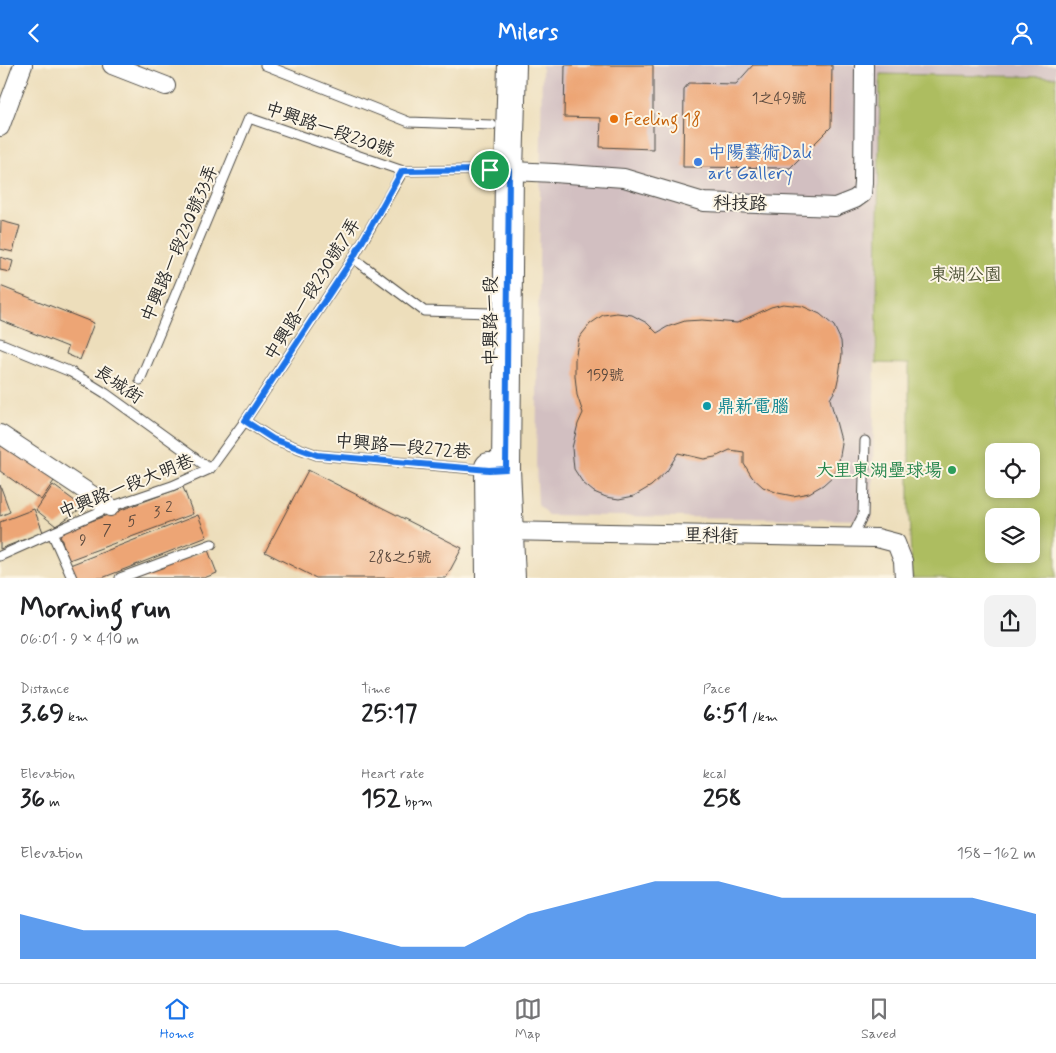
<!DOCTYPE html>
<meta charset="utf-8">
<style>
:root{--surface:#fff;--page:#f2f2f2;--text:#202124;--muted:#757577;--line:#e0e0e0;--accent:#1a73e8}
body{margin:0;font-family:Mynerve,"LXGW WenKai TC",sans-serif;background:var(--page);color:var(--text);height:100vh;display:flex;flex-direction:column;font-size:19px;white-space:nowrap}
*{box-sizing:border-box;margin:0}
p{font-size:16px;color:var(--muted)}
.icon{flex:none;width:28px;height:28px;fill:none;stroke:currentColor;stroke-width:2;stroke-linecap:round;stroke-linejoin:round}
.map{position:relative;height:513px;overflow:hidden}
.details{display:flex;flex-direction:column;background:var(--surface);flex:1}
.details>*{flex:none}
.tools{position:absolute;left:985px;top:378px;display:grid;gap:10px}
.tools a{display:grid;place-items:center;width:55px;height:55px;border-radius:10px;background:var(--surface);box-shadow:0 2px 8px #0003;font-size:25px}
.pin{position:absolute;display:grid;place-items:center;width:42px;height:42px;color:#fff;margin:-21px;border:2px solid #fff;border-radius:50%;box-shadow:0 1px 5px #0007}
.round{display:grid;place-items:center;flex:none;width:52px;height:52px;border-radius:10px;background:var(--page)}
.summary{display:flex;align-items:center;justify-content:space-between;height:85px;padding:0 20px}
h1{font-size:28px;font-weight:700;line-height:38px}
.stats{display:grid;grid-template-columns:repeat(3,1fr);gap:8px;height:85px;padding:5px 20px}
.stats div{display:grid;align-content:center}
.stats b{font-size:25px;font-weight:700}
.stats small{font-size:14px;font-weight:400}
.stats p{font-size:14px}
.chart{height:140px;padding:10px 20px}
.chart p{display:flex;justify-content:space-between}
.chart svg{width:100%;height:90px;margin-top:5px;fill:var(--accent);opacity:.7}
header{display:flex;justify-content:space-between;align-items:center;height:65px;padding:0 20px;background:var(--accent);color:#fff;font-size:22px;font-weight:700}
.tab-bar{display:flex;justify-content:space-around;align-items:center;height:70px;border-top:1px solid var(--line);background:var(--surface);font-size:14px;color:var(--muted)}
.tab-bar a{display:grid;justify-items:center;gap:2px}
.tab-bar .active{color:var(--accent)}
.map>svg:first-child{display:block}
.industrial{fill:#d2bfc1}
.green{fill:#adbd60;stroke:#6c7446;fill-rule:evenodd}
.building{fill:#eda575}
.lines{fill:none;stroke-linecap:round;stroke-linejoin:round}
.service-casing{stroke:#484641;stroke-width:11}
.minor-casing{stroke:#484641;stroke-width:20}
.primary-casing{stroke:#484641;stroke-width:30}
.service{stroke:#fff;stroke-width:9}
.minor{stroke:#fff;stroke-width:18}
.primary{stroke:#fff;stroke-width:28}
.route-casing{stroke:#fff;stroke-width:10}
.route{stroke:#1a73e8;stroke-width:6}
.food-dot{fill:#e8710a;stroke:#fcf5e5;stroke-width:2}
.shop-dot{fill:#3f7fe0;stroke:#fcf5e5;stroke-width:2}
.culture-dot{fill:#0f9aa8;stroke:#fcf5e5;stroke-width:2}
.leisure-dot{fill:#2e9e5b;stroke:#fcf5e5;stroke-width:2}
.labels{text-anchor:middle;stroke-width:4;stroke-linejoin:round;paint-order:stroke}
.number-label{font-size:15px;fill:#5c4a3e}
.food-label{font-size:18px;fill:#c56008;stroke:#fcf5e5;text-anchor:start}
.street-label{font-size:18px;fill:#2b2b2b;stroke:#fcf5e5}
.shop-label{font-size:18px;fill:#366cbe;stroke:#fcf5e5;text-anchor:start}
.park-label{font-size:18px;fill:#52573b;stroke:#fcf5e5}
.culture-label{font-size:18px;fill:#0d838f;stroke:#fcf5e5;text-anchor:start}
.leisure-label{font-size:18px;fill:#27864d;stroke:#fcf5e5;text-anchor:end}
</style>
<header><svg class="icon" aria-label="back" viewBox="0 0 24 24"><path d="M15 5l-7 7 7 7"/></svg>Milers<svg class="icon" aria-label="person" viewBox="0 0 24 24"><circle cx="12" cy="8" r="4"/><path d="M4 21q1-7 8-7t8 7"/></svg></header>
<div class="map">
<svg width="1056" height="513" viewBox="0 0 1056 513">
<rect width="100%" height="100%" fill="#fcf5e5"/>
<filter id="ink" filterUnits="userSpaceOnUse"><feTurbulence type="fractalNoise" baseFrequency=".02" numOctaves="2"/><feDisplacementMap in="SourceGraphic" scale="10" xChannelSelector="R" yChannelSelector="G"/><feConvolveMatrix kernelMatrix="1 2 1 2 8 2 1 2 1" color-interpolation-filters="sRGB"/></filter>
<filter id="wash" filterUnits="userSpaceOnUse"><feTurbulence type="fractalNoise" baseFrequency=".0096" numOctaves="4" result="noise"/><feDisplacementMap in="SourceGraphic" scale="20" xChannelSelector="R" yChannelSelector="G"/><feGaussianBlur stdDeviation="1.12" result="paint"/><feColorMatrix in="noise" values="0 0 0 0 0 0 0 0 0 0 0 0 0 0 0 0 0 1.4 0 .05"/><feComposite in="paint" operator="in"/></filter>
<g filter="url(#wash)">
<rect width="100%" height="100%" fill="#eddebb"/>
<path class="industrial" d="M542,0H1056V12L880,9L872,455L548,450L538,439L536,398Z"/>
<path class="green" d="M880,9L1056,12V513H912L909,450V299L876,298ZM994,386H1031V424H994ZM994,451H1031V489H994Z"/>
<g id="blocks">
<path class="building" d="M565,0H653V84L600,82L601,53L564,52Z
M753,0H832L831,62L790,103L683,102L684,24L689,18L736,19Z
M1,156L20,161L13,187L0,184Z
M0,192L13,196L10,207L0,205Z
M0,221L94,258L80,295L66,289L68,282L0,255Z
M783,239L802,241L820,249L834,261L841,276L842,289L839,310L836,324L830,334L842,379L839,396L833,411L823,420L809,428L793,431L778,428L763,422L752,412L744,399V387L730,385L715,392L704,394L678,388L667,406L651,421L634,431L619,434L606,432L594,427L583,418L574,404L572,383L578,359L583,348L577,330L575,311V294L579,273L590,259L603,250L617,248L632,250L647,258L657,268L667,262L685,256L702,255L737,258L771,242Z
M0,374L56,413L41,435L0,406Z
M308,405L462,483L446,513H316L265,487Z
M0,420L10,447L0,451Z
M53,420L83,442L56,461L36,445Z
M183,422L193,449L69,495L59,468Z
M34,444L43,467L0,484V457Z
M198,450L207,472L102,513H76L70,500Z
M208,485L217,508L204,513H132Z"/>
</g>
</g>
<g filter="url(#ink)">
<use href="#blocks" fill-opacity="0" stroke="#484641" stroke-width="1"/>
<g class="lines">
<defs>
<path id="service" d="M265,0L409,57L492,60
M353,193L424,246L490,248
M0,278L71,307L105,328L210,404
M140,315L249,53L403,106L490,105
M245,356L273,374L317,390L486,405
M52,468L72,513
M852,472L863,450L865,376
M0,491L110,442L172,421L210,404L245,356L353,193L403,106
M120,513L212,479"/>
<path id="minor" d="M112,0L166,21
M0,62L23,0
M490,105L554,108L624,113L704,137L835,142L855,134L862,129L863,118L864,0
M0,369L110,442
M499,466L877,473L896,478L903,496L904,513"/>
<path id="primary" d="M489,402L490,513
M511,513L506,404L509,106L512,0"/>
</defs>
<use href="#service" class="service-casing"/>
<use href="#minor" class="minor-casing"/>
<use href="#primary" class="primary-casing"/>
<use href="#service" class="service"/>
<use href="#minor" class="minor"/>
<use href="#primary" class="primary"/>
</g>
</g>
<g class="lines" filter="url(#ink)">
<defs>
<path id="route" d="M490,105L509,106L506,404L489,405L317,390L273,374L245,356L353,193L402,106Z"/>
</defs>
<use href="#route" class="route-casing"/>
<use href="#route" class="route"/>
</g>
<circle class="food-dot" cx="614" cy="54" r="5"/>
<circle class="shop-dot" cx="698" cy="97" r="5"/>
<circle class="culture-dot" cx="707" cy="341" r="5"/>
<circle class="leisure-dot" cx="952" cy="405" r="5"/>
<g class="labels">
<g class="number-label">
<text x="779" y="38">1之49號</text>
<text x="605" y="315">159號</text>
<text x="169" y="447">2</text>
<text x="157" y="452">3</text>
<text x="132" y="461">5</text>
<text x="107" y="470">7</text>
<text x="83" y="480">9</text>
<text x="400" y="497">288之5號</text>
</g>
<g class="food-label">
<text x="624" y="60">Feeling 18</text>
</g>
<g class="street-label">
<text transform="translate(330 64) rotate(19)" y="6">中興路一段230號</text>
<text transform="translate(740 138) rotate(1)" y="6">科技路</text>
<text transform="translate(179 178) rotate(-67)" y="6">中興路一段230號33弄</text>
<text transform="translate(312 224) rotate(-58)" y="6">中興路一段230號7弄</text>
<text transform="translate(490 256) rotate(-90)" y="6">中興路一段</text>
<text transform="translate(119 319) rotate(34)" y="6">長城街</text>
<text transform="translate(403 381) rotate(5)" y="6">中興路一段272巷</text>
<text transform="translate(126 421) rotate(-22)" y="6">中興路一段大明巷</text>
<text transform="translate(711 470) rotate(1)" y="6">里科街</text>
</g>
<g class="shop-label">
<text x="708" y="93">中陽藝術Dali<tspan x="708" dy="21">art Gallery</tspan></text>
</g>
<g class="park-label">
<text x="966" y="215">東湖公園</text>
</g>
<g class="culture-label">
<text x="717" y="347">鼎新電腦</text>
</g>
<g class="leisure-label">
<text x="942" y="411">大里東湖壘球場</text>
</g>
</g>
</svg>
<div class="tools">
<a><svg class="icon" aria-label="locate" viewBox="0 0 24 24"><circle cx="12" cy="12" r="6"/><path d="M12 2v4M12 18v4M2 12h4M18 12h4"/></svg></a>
<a><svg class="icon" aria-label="layers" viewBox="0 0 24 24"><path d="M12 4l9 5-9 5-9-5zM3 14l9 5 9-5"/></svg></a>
</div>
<div class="pin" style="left:490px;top:105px;background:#1e9e55"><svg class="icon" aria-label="arrive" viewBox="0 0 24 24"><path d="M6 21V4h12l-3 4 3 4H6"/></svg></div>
</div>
<section class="details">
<div class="summary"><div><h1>Morning run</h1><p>06:01 · 9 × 410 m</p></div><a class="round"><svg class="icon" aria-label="share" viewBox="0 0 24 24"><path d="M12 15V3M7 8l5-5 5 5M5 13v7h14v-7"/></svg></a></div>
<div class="stats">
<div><p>Distance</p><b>3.69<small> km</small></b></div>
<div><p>Time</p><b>25:17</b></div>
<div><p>Pace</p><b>6:51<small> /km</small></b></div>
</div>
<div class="stats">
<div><p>Elevation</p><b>36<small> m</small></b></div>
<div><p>Heart rate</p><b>152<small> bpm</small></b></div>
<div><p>kcal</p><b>258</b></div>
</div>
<div class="chart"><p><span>Elevation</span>158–162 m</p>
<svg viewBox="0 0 160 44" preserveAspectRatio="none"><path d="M0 44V22L10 30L20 30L30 30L40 30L50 30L60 38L70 38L80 22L90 14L100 6L110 6L120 14L130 14L140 14L150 14L160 22V44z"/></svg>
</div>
</section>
<nav class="tab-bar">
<a class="active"><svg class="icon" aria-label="home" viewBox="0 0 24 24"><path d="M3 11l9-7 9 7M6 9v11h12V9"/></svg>Home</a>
<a><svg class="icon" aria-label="map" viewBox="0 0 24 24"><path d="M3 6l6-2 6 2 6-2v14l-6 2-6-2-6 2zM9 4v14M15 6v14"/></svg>Map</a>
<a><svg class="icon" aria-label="saved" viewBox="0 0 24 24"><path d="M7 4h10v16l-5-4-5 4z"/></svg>Saved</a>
</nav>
